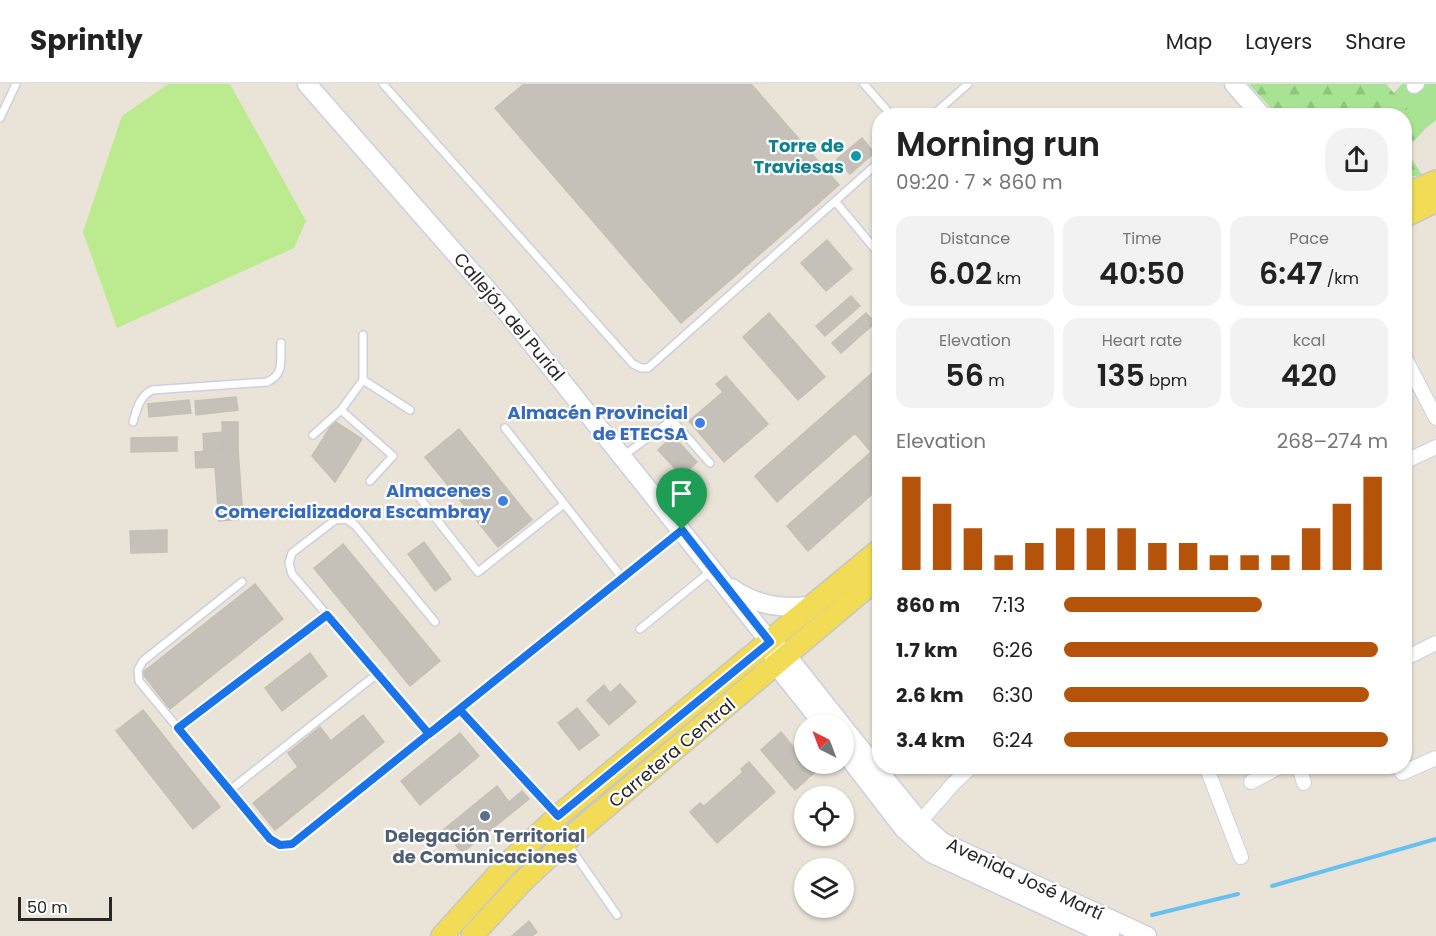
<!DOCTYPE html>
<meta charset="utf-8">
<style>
:root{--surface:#fff;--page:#f2f2f2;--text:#222;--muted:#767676;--line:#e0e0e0;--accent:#b45309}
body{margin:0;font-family:Poppins,sans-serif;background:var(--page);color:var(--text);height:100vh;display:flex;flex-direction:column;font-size:22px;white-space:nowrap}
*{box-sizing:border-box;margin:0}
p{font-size:20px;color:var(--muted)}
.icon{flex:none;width:33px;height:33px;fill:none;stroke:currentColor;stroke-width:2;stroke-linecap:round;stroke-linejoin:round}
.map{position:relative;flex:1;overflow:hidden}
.panel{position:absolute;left:872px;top:24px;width:540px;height:666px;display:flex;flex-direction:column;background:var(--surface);border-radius:24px;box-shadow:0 2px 4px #0004}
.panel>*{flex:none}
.needle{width:39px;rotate:318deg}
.fabs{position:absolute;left:794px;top:630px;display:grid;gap:12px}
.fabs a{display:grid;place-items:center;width:60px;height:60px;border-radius:50%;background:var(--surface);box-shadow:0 2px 4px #0004;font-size:30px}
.scale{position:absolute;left:18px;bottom:15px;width:94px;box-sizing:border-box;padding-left:6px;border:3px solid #272727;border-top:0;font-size:16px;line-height:21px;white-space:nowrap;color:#272727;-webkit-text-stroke:4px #fff;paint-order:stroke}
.pin{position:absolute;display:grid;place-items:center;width:51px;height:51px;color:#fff;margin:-62px -26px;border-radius:50% 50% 50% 0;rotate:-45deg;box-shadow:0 0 6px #0007}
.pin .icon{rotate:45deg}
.round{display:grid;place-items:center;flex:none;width:63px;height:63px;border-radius:24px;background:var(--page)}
.summary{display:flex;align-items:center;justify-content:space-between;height:102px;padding:0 24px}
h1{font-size:33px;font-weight:600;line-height:45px}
.metrics{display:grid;grid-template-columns:repeat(3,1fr);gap:9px;height:102px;padding:6px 24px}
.metrics div{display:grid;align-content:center;border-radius:15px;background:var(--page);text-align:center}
.metrics b{font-size:30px;font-weight:600}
.metrics small{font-size:16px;font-weight:400}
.metrics p{font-size:16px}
.chart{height:168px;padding:12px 24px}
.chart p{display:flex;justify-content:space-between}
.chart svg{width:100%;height:108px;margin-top:6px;stroke:var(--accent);stroke-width:6}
ul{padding:0 24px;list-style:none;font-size:20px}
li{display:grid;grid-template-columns:96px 72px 1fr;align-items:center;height:45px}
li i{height:15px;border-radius:8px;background:var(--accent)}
header{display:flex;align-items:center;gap:36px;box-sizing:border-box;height:84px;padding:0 30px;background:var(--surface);border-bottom:2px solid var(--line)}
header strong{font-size:28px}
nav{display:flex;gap:33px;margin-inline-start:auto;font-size:21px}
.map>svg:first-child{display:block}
.grass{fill:#a7e392}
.forest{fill:url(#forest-firs)}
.pitch{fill:#bbeb8e}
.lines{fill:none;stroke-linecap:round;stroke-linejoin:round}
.stream{stroke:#67c0f0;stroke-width:4}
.building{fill:#c5c1b8;stroke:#c5c0b2;stroke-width:1.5}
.lane-casing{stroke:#cdcfe1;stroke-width:10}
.street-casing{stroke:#cdcfe1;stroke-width:16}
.secondary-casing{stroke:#cdcfe1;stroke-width:21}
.primary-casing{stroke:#c7c7c7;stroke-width:24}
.lane{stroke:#fff;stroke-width:7}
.street{stroke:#fff;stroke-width:14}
.secondary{stroke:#fff;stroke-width:18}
.primary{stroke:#f2db55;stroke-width:21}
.route-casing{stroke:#fff;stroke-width:12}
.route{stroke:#1a73e8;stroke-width:8}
.culture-dot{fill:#0f9aa8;stroke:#fff;stroke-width:2}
.shop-dot{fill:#3f7fe0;stroke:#fff;stroke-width:2}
.service-dot{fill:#5c6f8a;stroke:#fff;stroke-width:2}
.labels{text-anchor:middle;stroke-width:4.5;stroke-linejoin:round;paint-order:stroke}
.culture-label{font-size:18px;font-weight:bold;fill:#0d838f;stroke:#fff;text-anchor:end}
.street-label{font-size:18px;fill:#272727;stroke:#fff}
.shop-label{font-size:18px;font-weight:bold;fill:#366cbe;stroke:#fff;text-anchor:end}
.service-label{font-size:18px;font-weight:bold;fill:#4e5e75;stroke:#fff}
</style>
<header>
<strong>Sprintly</strong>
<nav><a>Map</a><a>Layers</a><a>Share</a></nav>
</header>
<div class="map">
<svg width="1436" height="852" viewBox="0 0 1436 852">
<defs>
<pattern id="forest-firs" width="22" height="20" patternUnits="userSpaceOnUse" patternTransform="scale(1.5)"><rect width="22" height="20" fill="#a7e392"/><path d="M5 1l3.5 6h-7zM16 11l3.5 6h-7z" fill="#90c37e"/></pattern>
</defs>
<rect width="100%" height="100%" fill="#eae4d8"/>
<path class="grass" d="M1402,0H1436V36L1425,45L1393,10Z"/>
<path class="forest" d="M1249,0H1386L1425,45L1406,66L1422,91L1404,94V32L1277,31Z"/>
<path class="pitch" d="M168,0H230L306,137L294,164L117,244L83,148L122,32Z"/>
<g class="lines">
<path class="stream" d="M1272,802L1436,755
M1152,831L1238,810"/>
</g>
<path class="building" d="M524,0H751L839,101L681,239L495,24Z
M862,54L874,69L850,90L837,75Z
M827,156L852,185L826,207L801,179Z
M851,212L860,222L825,252L816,242Z
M769,229L825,293L798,316L743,253Z
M866,229L875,239L841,269L832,259Z
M878,284L879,330L874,335L879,341V404L808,467L787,442L871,368L855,349L777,418L755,392Z
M726,292L768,340L724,378L689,337L723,308L716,300Z
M236,313L238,326L196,331L195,317Z
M189,316L191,329L149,333L148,320Z
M334,337L362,355L335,398L312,372Z
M222,338H238V365L223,366Z
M459,345L532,436L498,463L425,373Z
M222,348L223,366L204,368L203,350Z
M673,352L697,378L682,392L658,366Z
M177,353V367L131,368V354Z
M238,365L243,435L219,437L215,383L196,384L195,368Z
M167,446V468L131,469L130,447Z
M424,458L451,495L435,507L408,470Z
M343,460L440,577L410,602L314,484Z
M255,500L283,535L170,625L142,589Z
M310,569L327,592L282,627L265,604Z
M620,600L636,618L609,641L587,616L604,601L610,609Z
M577,624L599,651L579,666L558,639Z
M143,626L220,723L193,745L116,647Z
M363,631L384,658L275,746L253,719Z
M320,643L331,657L298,683L288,669Z
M781,648L804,676V680H807L815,688L795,706L761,666Z
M460,649L479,672L420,721L401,697Z
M749,678L775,708L717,759L690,728L700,719L704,722L743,688L741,685Z
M497,702L509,718L522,707L529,715L462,769L443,746Z
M529,837L537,848L532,852H512Z"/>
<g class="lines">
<defs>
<path id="lane" d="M383,0L633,280L641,284H648L879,78
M864,0L892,32
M932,32L968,0
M0,34L16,0
M835,117L879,170
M363,296L410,326
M341,326L393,372L370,397
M133,338C137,325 139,313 152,306L267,298C285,290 280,277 281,259
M505,344L623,495
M313,351L341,326L363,296V251
M623,372L672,336L710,379
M415,408L478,488L564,420
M242,498L143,577L138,586L139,597L270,755L280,761L292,760L680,448
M640,545L711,487
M460,626L555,730
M178,644L327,531
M429,650L292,490L289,479L292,469L335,436L346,435L355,441L435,538
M230,706L377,590
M567,759L617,831"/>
<path id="street" d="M1414,2L1417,0
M1404,272L1436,334
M1404,378L1436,363
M1404,575L1436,559
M1206,682L1241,773
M1299,682L1304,699
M1400,682L1402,689L1436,674
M1251,698L1281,682
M920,738L953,700L972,682"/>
<path id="secondary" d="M307,0L505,226L770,558
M1234,0L1262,32
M731,504C757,522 784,526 815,521
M823,640L776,581L770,558L787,572L841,640
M843,643L920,738L942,758L1147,852
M843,666L904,745L931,769L1110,852"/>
<path id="primary" d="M1404,111L1436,97
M1404,133L1436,117
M442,852L508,779L558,732L879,466
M472,852L522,798L566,757L879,493"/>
</defs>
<use href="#lane" class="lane-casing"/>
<use href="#street" class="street-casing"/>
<use href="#secondary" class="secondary-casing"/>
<use href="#primary" class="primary-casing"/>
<use href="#lane" class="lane"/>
<use href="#street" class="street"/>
<use href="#secondary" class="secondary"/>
<use href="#primary" class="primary"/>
</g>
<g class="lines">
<defs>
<path id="route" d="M682,446L292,760L280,761L270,755L178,644L327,531L429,650L460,626L558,732L770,558L682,446"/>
</defs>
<use href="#route" class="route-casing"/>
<use href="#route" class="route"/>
</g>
<circle class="culture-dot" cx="856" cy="72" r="6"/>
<g class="shop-dot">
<circle cx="700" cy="339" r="6"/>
<circle cx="503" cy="417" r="6"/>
</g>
<circle class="service-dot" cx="485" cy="732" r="6"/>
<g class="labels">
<g class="culture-label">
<text x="844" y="68">Torre de<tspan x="844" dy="21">Traviesas</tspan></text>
</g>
<g class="street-label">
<text transform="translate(509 233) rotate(50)" y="6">Callejón del Purial</text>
<text transform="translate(672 669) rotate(-40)" y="6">Carretera Central</text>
<text transform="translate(1025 795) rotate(25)" y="6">Avenida José Martí</text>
</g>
<g class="shop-label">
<text x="688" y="335">Almacén Provincial<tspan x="688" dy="21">de ETECSA</tspan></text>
<text x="491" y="413">Almacenes<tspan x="491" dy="21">Comercializadora Escambray</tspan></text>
</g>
<g class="service-label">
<text x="485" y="758">Delegación Territorial<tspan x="485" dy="21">de Comunicaciones</tspan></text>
</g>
</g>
</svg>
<div class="fabs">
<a><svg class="needle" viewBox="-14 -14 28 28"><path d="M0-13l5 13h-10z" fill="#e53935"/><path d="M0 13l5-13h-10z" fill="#767676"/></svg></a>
<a><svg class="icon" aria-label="locate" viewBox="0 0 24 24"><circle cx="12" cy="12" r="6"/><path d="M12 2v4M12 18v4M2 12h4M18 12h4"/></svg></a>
<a><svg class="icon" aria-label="layers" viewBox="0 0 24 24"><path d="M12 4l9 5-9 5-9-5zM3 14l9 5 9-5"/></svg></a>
</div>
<div class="scale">50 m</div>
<div class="pin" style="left:682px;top:446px;background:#1e9e55"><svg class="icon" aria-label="arrive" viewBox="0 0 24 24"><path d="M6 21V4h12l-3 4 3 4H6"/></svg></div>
<section class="panel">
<div class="summary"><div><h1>Morning run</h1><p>09:20 · 7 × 860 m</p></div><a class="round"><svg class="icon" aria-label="share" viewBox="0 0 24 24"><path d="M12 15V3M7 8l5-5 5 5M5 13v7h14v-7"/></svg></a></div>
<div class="metrics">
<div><p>Distance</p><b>6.02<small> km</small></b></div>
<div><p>Time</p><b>40:50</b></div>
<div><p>Pace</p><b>6:47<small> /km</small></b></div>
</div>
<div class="metrics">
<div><p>Elevation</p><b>56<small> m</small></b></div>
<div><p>Heart rate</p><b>135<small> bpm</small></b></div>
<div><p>kcal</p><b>420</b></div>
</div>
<div class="chart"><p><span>Elevation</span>268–274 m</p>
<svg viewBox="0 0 160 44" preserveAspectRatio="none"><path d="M5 44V6M15 44V17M25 44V27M35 44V38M45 44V33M55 44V27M65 44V27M75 44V27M85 44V33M95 44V33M105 44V38M115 44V38M125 44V38M135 44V27M145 44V17M155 44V6"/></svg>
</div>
<ul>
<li><b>860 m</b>7:13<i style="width:61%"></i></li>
<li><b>1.7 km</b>6:26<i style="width:97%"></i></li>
<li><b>2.6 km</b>6:30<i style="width:94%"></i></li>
<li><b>3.4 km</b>6:24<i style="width:100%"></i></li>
</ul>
</section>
</div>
